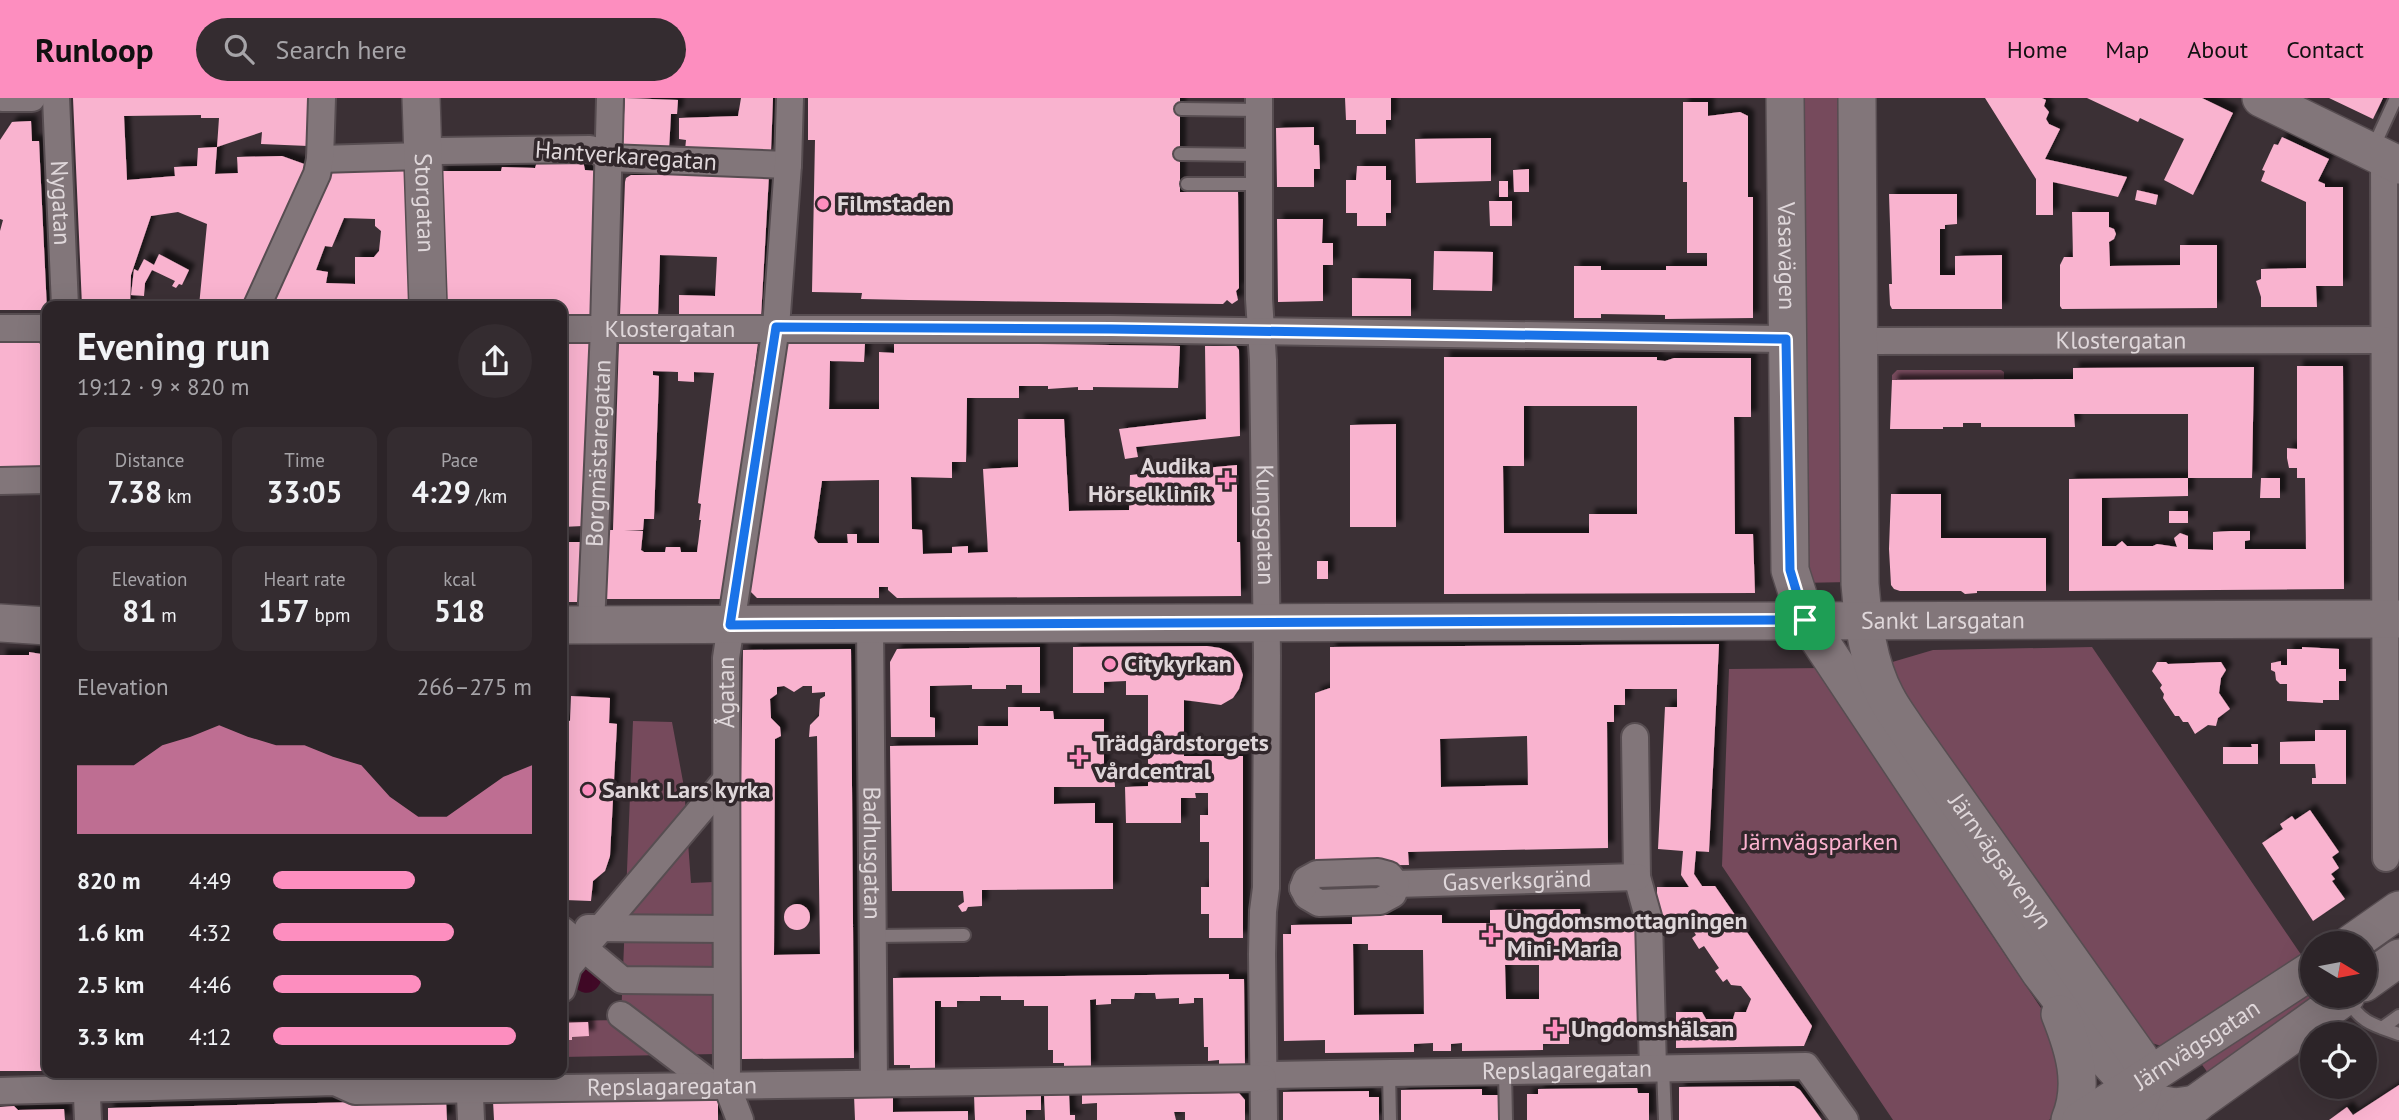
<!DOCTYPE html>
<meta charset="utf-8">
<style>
:root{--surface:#2c2428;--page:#342c30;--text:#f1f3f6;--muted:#a6a4a8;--line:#484145;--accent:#fd8ebf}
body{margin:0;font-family:"PT Sans",sans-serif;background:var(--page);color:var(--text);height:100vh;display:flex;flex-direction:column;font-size:26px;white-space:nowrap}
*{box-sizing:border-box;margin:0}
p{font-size:23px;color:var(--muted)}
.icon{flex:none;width:38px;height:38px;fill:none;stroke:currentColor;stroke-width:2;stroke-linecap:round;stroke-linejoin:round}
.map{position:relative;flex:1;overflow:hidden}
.drawer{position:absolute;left:42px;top:203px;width:525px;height:777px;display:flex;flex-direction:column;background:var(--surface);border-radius:14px;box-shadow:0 7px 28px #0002,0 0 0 2px var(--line)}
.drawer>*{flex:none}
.needle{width:46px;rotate:100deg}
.fabs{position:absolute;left:2300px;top:833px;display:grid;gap:14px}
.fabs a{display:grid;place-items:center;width:77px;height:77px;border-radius:50%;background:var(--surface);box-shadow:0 7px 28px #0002,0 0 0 2px var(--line);font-size:35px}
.pin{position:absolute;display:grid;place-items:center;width:60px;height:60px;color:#fff;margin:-30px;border-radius:14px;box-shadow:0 4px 10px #0006}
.round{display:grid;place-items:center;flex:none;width:74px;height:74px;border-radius:37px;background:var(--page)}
.head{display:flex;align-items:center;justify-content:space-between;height:119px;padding:0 35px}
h1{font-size:38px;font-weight:700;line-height:52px}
.metrics{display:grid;grid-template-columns:repeat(3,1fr);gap:10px;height:119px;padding:7px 35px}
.metrics div{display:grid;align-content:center;border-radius:14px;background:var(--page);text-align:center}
.metrics b{font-size:30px;font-weight:700}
.metrics small{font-size:19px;font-weight:400}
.metrics p{font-size:19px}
.chart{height:196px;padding:14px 35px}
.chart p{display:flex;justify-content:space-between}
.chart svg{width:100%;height:126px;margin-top:7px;fill:var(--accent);opacity:.7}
ul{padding:0 35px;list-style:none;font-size:23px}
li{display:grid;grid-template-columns:112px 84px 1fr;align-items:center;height:52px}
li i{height:18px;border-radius:9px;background:var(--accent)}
header{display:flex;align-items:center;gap:42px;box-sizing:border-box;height:98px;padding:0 35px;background:var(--accent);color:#111}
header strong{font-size:33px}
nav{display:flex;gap:38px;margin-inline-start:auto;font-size:24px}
.search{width:490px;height:63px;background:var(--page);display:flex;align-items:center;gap:18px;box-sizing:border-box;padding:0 24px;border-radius:38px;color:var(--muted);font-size:26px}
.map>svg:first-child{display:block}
.green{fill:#764a5c}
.water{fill:#400926}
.building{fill:#f9b3cf;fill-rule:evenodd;filter:url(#shadow)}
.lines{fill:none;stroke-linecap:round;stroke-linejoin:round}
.lane-casing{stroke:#574d51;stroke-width:16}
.street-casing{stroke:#574d51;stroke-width:30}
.secondary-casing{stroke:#574d51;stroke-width:40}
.lane{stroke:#82767a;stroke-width:12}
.street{stroke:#82767a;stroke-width:26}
.secondary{stroke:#82767a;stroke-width:37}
.route-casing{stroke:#fff;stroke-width:14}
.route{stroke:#1a73e8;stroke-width:9}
.poi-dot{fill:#fd8ebf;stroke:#31272b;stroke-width:2.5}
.labels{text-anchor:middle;stroke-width:7;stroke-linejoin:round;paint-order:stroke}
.street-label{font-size:24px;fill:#dfd7da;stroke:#31272b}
.poi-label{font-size:24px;font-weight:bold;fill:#dfd7da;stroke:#31272b;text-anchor:start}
.park-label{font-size:24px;fill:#fdb2d0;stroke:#31272b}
</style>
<header>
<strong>Runloop</strong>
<div class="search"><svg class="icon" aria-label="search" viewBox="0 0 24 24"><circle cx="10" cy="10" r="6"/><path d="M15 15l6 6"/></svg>Search here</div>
<nav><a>Home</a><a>Map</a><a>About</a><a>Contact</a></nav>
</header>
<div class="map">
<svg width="2399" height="1022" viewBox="0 0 2399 1022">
<defs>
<filter id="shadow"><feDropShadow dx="6" dy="-6" stdDeviation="2" flood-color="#0009"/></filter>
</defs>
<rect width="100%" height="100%" fill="#3b3035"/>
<path class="green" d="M1793,0H1847L1851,484L1798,485Z
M1897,272H2001L2004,274V281L1892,282V277Z
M2092,549L2304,861L2167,950L2152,945L1911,616L1889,565L1933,552Z
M1823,570L1977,815L2049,922L2063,963L2056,1016L2049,1022H1893L1722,768L1729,571Z
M633,623L672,624L684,689L691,785L713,784L716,956L562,959V923L621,922Z
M2312,885V898H2324L2211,979L2197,960Z"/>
<path class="water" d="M581,866L602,880C598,896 583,900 573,887Z"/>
<path class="building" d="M73,0H309L308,48L261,46L262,34L217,49L219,20H201V17L124,18L127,82L175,78L174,69L197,68L198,50L217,49L215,76L238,75L237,59L282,58L307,67L246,208H199L207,126L178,114L151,118L131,177L130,208H82Z
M625,0L678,2L677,16H671L669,52L622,50Z
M741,0H773L771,54L685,52L686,42L679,41V20L738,18Z
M808,0H1180V94H1238L1239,190L1236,193L1238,202L1232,206L1227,202L1223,206L909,202L861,201L862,195L812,194L815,42H808Z
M1345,0H1391V22H1386V36H1356V22H1346Z
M1985,0H2042L2046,2L2044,8L2049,14L2046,21L2049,26L2060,31L2045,61L2127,79L2118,99L2053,84V117H2036V81Z
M2087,0H2202L2233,15L2193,97L2164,82L2184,41L2140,20L2138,24Z
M2329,0H2383L2373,21Z
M1683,4H1708V18L1740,14L1748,18V99H1753V220L1665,221V217L1601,216V220H1574V168H1601V172H1666V168H1707V155H1687V84H1683Z
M31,23L32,43H39L47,212H0V133L3,122L0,121V42L12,24Z
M1314,29V47H1319L1320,71H1314V89H1277L1276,30Z
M2282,39L2329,61L2318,83L2325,86V89H2343V188H2316L2317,209H2261V199L2256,183L2261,181V171L2306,170V104L2261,83L2265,73L2262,72L2274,46L2278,47Z
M1491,40V83L1416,85L1415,41Z
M583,63L585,72L596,73L590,218H562V208H447L440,73H501L502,69L535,70L537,64Z
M1357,68H1386V82H1391V115H1386V128H1357V115H1346V82H1356Z
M1529,71V94H1514L1513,72Z
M332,72H407L413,208H276V196ZM344,120L375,121V128L381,133L379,153L374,159H355V186L326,185L328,174L316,172L325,148L332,149Z
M631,77H769L761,220L679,219V197L715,198L717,159L660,157L658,218H620L625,84L626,80Z
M1499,83H1508V99H1499Z
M2137,92L2158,97L2156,107L2135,102Z
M1889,96H1957V126L1945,127V131H1940V177H1955V158L2002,157V211H1892L1890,207L1889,186H1892Z
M1489,103H1512V128H1490Z
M2072,114H2109V129L2114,131L2116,136L2114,141L2109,144L2110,168L2180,167V147H2217V210L2062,211L2060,208V167L2064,159H2073Z
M1277,121H1323L1322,145H1333V167H1323V203L1278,204Z
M1434,153L1493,154L1492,193L1433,192Z
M159,156L189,172L182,187L179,186L176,190L172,188L175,183L152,172L145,185L144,198L131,197L134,171L138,173L144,161L154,167Z
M1352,180L1411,181V218H1352Z
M562,241L584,242L590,247L583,428L562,429Z
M619,242L758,244L725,501H604L607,432H613ZM653,273L678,274V283L694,284V274L714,275L698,405L701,406L699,422H701L697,454H681L680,449H666L665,454H644L641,452L643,433L624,432H643L644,421H654L659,278L653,277Z
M782,243L865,245L864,264L830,263L829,311H879V254L894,255V244L1180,248L1178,290L1093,289V292H1078V289L1048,291V288H1019V300H967L966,364H952V380L911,379L912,431L922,432L923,456L952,455V449L968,448V455L988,454L983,371L1018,369V321H1064L1069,413L1129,412L1130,377L1237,367V444H1240L1241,498L897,500L888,492V489H879V500H757L750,493L777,314ZM879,382V445H857V436H847L848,445H818L814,440L822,383Z
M0,244L39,245L47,251V372L0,373Z
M1205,248H1236L1239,252L1240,338L1136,349L1138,359L1125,361L1119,331L1206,321Z
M1444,259H1657V262L1665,263L1674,260H1751V319H1734L1735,436H1753L1755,495L1444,496ZM1524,308H1637V416H1589V435H1504L1503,368H1524Z
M2297,268H2343L2344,491L2069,493V381L2188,380V316H2074L2075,329H1981V325H1963V329H1943V331H1890L1892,282L2073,281V270L2254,269L2252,380H2188V398L2102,400V448H2116L2122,443L2127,448H2153L2157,446L2177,449L2174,440L2180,435L2188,438V451L2213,452V434L2231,433H2250V442L2245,443V451H2306L2305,380H2297V370H2289L2287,360V350L2297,351Z
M1396,326V429H1350V327Z
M2261,380H2280V400H2260Z
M1891,396H1941V440H2046V493H1977V495L1965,496L1961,493H1900L1894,491L1891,487L1889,451Z
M2169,413H2188V425H2169Z
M562,444H583L581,504H562Z
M1317,463H1328V481H1317Z
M1719,546L1709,754L1696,753L1694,776L1702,788H1715L1812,928L1804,948L1676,950V941H1671V929H1676V914H1702L1706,921H1733L1735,914H1746L1751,901L1741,888L1731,887L1727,881L1723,884L1715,873L1719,870L1704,848L1699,851L1692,840L1696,837L1685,820L1657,821V789H1689L1681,777L1683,753L1658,751L1665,609H1677V591H1625V607H1614V624H1607L1608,750L1408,754L1409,767L1315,768V595L1330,590V549ZM1527,638L1528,687L1441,689L1440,641Z
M1207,548L1220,550L1231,555L1239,566L1243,577L1239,591L1233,600L1221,607L1184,602V658H1243V840H1209V816H1201V789H1209V744H1200V717H1208V695H1195L1196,700H1181V725H1126L1125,689L1148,688V597H1126V583L1104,584V595H1073V549Z
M1040,549V595H1022V587H1006V591H972V587L930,588V619L935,620V639H891L890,564L897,551Z
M2302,549L2339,551V571H2346V583H2339V602H2323V605L2287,603V586H2280L2276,582L2275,574L2271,572V565L2281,563V567H2287V551H2302Z
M851,551L854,960L742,961L740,764L743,552ZM784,588L794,594L803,588H812V595L825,594V598L820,601L819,618L810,627L809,639L817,638L820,856L774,857L775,641L781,638L780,629L771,620L770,601L777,596V589Z
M29,554L47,557V973H0V557H29Z
M2157,564H2166L2168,566L2221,564L2226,572L2221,580L2219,595L2230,611L2218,620L2216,628L2208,627L2195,636L2188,624H2183L2179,618H2175L2163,600L2164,596L2160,590L2162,587L2152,573Z
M571,598L610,600L609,625L617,626L610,758L605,773L593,783L591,803L565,802L566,782L562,779V622L570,623Z
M1008,609H1040V613H1053L1054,621H1104V671H1114L1115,689H1054V706L1095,705V725H1113V791L982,792V808L968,809L966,813L962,814L958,808L964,804L963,793H892L890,648L978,647V628H1008Z
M2315,632H2346V686H2312V680H2316L2315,666H2280V644L2315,643Z
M2251,646H2258V666H2223V649H2252Z
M2310,712L2339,754L2332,759L2339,770L2331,776L2335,781L2332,783L2345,801L2313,823L2262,745L2283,731L2280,726L2292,718L2295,722Z
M784 819a13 13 0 1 1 26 0a13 13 0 1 1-26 0Z
M1580,811L1581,824H1639L1641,938L1569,939V946H1543V952L1462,953V945L1451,946V953H1433V945L1414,946V954L1325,955V942L1284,943L1283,836H1291V827L1352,826V817H1442V825H1490V812ZM1353,846H1368V852H1423L1424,916L1354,917ZM1505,867H1539V901H1506Z
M1229,876V881H1244L1245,968H1219V962L1208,963V949H1204L1203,900H1194V905L1179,906V900L1156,901L1155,895H1135L1134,901H1111V906L1096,907V901L1090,902L1091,970H1064V965H1053V952H1048V908H1024V902H1001V898H980V903H957V909H941V903H935V972H910V967H894L893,880Z
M588,924L589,938L572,939V942H562V925Z
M396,975H431V977L396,979Z
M2399,987V1022H2329L2347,1009L2353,1017Z
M1794,988L1800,992L1822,1022H1679V989Z
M1637,990L1638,995H1649V1022H1527V996H1538V991Z
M1482,991V997H1498V1022H1401V992Z
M1369,993V999H1379V1022H1283V994Z
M1239,995L1245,1002V1022H1185V1014H1174L1176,1022H1097V1005L1082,1006V997Z
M1041,996V1012H1026V1022H975L974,997Z
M1044,996H1069L1070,1017H1075V1022H1045Z
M854,997H893V1014L968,1013V1022H855Z
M718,1000V1022H494L493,1003Z
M446,1002L447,1022H108V1010Z
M14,1008L18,1012L64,1011L65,1022H0V1009Z"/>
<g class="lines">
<defs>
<path id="lane" d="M1181,11L1259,12
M2373,50L2396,0
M1180,56L1259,57
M1187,86H1259
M874,838L964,837
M2347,901C2361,925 2374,927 2399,936
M2382,930L2399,918
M1663,970L1665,1022
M1505,973L1506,1022
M1389,975L1390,1022"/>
<g id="street">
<path d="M2,0H32"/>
<path id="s1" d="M56,0L65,208"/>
<path id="s2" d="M1259,0V201L1263,262L1267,558L1266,790L1263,813L1262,856L1264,1022"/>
<path d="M2384,59L2386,760"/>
<path d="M320,61L422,58L439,53L590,51L600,54L608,60L788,67"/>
<path d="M257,208L317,76L320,61L322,0"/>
<path d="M0,230H47"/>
<path id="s3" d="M562,231H1111L1786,241"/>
<path id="s4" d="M1859,243L2384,242"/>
<path d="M0,383L47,382"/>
<path id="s5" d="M870,526L874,984"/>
<path id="s6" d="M591,527L604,231L610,0"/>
<path d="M1635,639L1637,779L1649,822L1653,970"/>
<path id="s7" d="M1396,786L1637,779"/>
<path d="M1303,790L1307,798L1319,805L1380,803L1393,796L1396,786"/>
<path d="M1303,790L1306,782L1317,776L1378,774L1389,777L1396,786"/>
<path d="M588,830L726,831"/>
<path d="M562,832L622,882L726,883"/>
<path d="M562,891L568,869L726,682"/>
<path d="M621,917L714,988"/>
<path d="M86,975L88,1022"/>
<path d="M469,975L471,1022"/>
<path id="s8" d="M1263,977L1806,968L1845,1022"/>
<path id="s9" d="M0,993L335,984L355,993L1263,980"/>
<path id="s10" d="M740,1022L727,988L726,560L776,229L788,67L790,0"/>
</g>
<g id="secondary">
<path id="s11" d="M421,0L428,208"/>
<path id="s12" d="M1785,0L1790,472L1806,522L2040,874L2109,964L2141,999L2158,1006L2175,1009L2196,1006"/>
<path id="s13" d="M1857,0L1860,486C1863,523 1868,566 1886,599C1892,611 1900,621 1907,632L2139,959C2149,982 2142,1004 2126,1022"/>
<path d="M2261,0L2399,67"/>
<path d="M0,525L47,528"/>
<path id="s14" d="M562,527L2399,521"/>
<path d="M2352,845L2399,812"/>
<path d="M2364,885L2399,860"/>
<path d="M2060,916C2074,951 2085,986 2070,1022"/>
<path d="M2177,1019L2346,898"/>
<path id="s15" d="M2081,1022L2312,872"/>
</g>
</defs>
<use href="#lane" class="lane-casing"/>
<use href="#street" class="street-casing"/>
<use href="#secondary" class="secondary-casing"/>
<use href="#lane" class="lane"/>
<use href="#street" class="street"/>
<use href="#secondary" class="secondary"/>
</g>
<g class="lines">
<defs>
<path id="route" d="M776,229L1111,231L1786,241L1790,472L1805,522L730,527Z"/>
</defs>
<use href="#route" class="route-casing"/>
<use href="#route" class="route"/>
</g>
<g class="poi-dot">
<circle cx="823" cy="106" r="7"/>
<path d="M1223.5 371.5h7v7h7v7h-7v7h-7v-7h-7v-7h7z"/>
<circle cx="1110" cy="566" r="7"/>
<path d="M1075.5 648.5h7v7h7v7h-7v7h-7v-7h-7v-7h7z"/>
<circle cx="588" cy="692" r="7"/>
<path d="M1487.5 826.5h7v7h7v7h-7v7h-7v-7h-7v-7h7z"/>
<path d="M1551.5 920.5h7v7h7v7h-7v7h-7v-7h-7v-7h7z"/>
</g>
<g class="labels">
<g class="street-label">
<text transform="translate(626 58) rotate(4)" y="8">Hantverkaregatan</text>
<text dy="8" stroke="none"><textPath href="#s1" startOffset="105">Nygatan</textPath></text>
<text dy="8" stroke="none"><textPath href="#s11" startOffset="105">Storgatan</textPath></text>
<text dy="8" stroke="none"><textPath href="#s12" startOffset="158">Vasavägen</textPath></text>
<text dy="8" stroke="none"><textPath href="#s3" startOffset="108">Klostergatan</textPath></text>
<text dy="8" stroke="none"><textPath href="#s4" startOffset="262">Klostergatan</textPath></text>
<text dy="8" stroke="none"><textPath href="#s6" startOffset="172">Borgmästaregatan</textPath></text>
<text dy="8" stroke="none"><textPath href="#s2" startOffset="427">Kungsgatan</textPath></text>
<text dy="8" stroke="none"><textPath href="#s14" startOffset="1381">Sankt Larsgatan</textPath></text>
<text dy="8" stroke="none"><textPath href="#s10" startOffset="430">Ågatan</textPath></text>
<text dy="8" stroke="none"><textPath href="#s5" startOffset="229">Badhusgatan</textPath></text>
<text dy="8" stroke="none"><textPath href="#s13" startOffset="803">Järnvägsavenyn</textPath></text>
<text dy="8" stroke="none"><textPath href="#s7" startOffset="121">Gasverksgränd</textPath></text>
<text dy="8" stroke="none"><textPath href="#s15" startOffset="138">Järnvägsgatan</textPath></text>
<text dy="8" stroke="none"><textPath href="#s8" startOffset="304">Repslagaregatan</textPath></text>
<text dy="8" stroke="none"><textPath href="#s9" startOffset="674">Repslagaregatan</textPath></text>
</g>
<g class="poi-label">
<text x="837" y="114">Filmstaden</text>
<text x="1211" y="376" text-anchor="end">Audika<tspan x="1211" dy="28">Hörselklinik</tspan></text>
<text x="1124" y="574">Citykyrkan</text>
<text x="1095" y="653">Trädgårdstorgets<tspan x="1095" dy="28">vårdcentral</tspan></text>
<text x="602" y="700">Sankt Lars kyrka</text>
<text x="1507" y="831">Ungdomsmottagningen<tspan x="1507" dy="28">Mini-Maria</tspan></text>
<text x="1571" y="939">Ungdomshälsan</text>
</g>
<g class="park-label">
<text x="1820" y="752">Järnvägsparken</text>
</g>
</g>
</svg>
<div class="fabs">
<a><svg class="needle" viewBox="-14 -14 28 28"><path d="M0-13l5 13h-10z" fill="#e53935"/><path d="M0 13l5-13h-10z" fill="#a6a4a8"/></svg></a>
<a><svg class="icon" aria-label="locate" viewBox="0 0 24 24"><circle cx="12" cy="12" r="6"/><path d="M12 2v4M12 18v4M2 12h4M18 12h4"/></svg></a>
</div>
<div class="pin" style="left:1805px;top:522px;background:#1e9e55"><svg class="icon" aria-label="arrive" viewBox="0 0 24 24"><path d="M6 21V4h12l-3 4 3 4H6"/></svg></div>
<section class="drawer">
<div class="head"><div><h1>Evening run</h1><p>19:12 · 9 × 820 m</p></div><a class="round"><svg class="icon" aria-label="share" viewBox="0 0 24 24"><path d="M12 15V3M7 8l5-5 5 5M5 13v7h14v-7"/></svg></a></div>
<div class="metrics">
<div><p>Distance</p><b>7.38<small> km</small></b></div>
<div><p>Time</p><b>33:05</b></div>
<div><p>Pace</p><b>4:29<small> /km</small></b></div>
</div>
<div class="metrics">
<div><p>Elevation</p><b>81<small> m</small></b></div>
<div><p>Heart rate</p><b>157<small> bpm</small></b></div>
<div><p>kcal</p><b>518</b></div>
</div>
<div class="chart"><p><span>Elevation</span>266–275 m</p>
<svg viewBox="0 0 160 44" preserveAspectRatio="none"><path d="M0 44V20L10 20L20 20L30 13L40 10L50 6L60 10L70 13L80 13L90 17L100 20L110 31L120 38L130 38L140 31L150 24L160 20V44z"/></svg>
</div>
<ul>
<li><b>820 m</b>4:49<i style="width:55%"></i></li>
<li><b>1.6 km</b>4:32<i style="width:70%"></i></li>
<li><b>2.5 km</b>4:46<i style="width:57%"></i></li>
<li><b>3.3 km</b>4:12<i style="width:94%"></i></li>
</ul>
</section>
</div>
